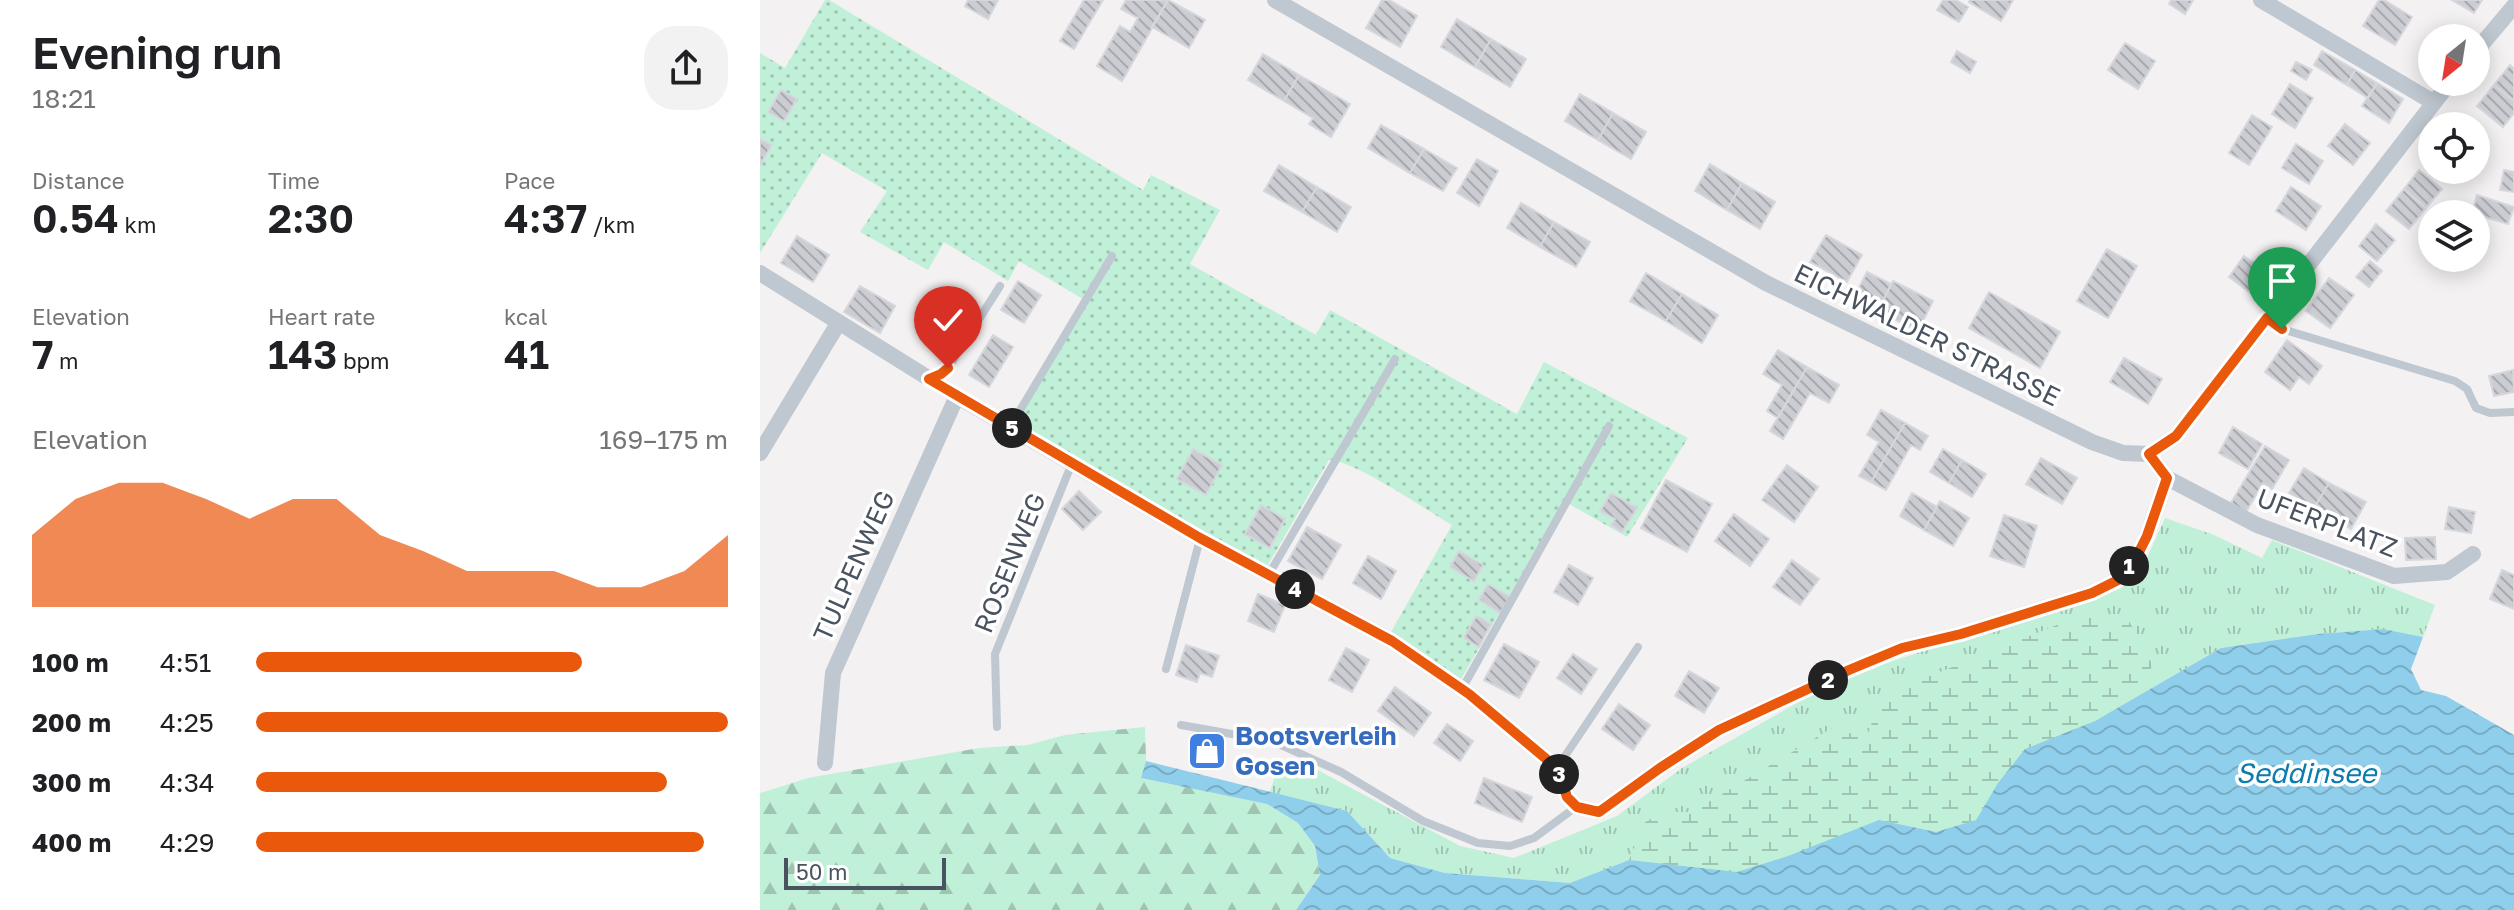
<!DOCTYPE html>
<meta charset="utf-8">
<style>
:root{--surface:#fff;--page:#f2f2f2;--text:#202124;--muted:#757577;--accent:#ea580c}
body{margin:0;font-family:"Golos Text",sans-serif;background:var(--page);color:var(--text);height:100vh;display:flex;flex-direction:column;font-size:30px;white-space:nowrap}
*{box-sizing:border-box;margin:0}
p{font-size:26px;color:var(--muted)}
.icon{flex:none;width:44px;height:44px;fill:none;stroke:currentColor;stroke-width:2;stroke-linecap:round;stroke-linejoin:round}
.map{position:relative;flex:1;overflow:hidden}
.sheet{display:flex;flex-direction:column;background:var(--surface);width:760px}
.sheet>*{flex:none}
.needle{width:52px;rotate:210deg}
.tools{position:absolute;left:1658px;top:24px;display:grid;gap:16px}
.tools a{display:grid;place-items:center;width:72px;height:72px;border-radius:50%;background:var(--surface);box-shadow:0 4px 20px #0003;font-size:40px}
.scale{position:absolute;left:24px;bottom:20px;width:162px;box-sizing:border-box;padding-left:8px;border:4px solid #49525f;border-top:0;font-size:22px;line-height:28px;white-space:nowrap;color:#49525f;-webkit-text-stroke:6px #fff;paint-order:stroke}
.pin{position:absolute;display:grid;place-items:center;width:68px;height:68px;color:#fff;margin:-82px -34px;border-radius:50% 50% 50% 0;rotate:-45deg;box-shadow:0 0 8px #0007}
.pin .icon{rotate:45deg}
.km{position:absolute;width:40px;height:40px;margin:-20px;border-radius:50%;background:#222;color:#fff;font-size:22px;line-height:40px;text-align:center}
.round{display:grid;place-items:center;flex:none;width:84px;height:84px;border-radius:32px;background:var(--page)}
.head{display:flex;align-items:center;justify-content:space-between;height:136px;padding:0 32px}
h1{font-size:44px;font-weight:600;line-height:60px}
.stats{display:grid;grid-template-columns:repeat(3,1fr);gap:12px;height:136px;padding:8px 32px}
.stats div{display:grid;align-content:center}
.stats b{font-size:40px;font-weight:600}
.stats small{font-size:22px;font-weight:400}
.stats p{font-size:22px}
.chart{height:224px;padding:16px 32px}
.chart p{display:flex;justify-content:space-between}
.chart svg{width:100%;height:144px;margin-top:8px;fill:var(--accent);opacity:.7}
ul{padding:0 32px;list-style:none;font-size:26px}
li{display:grid;grid-template-columns:128px 96px 1fr;align-items:center;height:60px}
li i{height:20px;border-radius:10px;background:var(--accent)}
main{display:flex;flex:1;min-height:0}
.map>svg:first-child{display:block}
.grass{fill:url(#grass-tufts)}
.forest{fill:url(#forest-firs)}
.wetland{fill:url(#wetland-marsh)}
.park{fill:url(#park-dots)}
.water{fill:url(#water-waves)}
.building{fill:url(#building-back-hatch);stroke:#d5d7dc;stroke-width:2}
.lines{fill:none;stroke-linecap:round;stroke-linejoin:round}
.service{stroke:#bfc7d0;stroke-width:8}
.minor{stroke:#bfc7d0;stroke-width:16}
.route-casing{stroke:#fff;stroke-width:16}
.route{stroke:#ea580c;stroke-width:10}
.labels{text-anchor:middle;stroke-width:7;stroke-linejoin:round;paint-order:stroke}
.street-label{font-size:26px;fill:#49525f;stroke:#fff}
.shop-label{font-size:26px;font-weight:bold;fill:#366cbe;stroke:#fff;text-anchor:start}
.water-label{font-size:28px;font-style:italic;fill:#0d7cad;stroke:#fff}
</style>
<main>
<section class="sheet">
<div class="head"><div><h1>Evening run</h1><p>18:21</p></div><a class="round"><svg class="icon" aria-label="share" viewBox="0 0 24 24"><path d="M12 15V3M7 8l5-5 5 5M5 13v7h14v-7"/></svg></a></div>
<div class="stats">
<div><p>Distance</p><b>0.54<small> km</small></b></div>
<div><p>Time</p><b>2:30</b></div>
<div><p>Pace</p><b>4:37<small> /km</small></b></div>
</div>
<div class="stats">
<div><p>Elevation</p><b>7<small> m</small></b></div>
<div><p>Heart rate</p><b>143<small> bpm</small></b></div>
<div><p>kcal</p><b>41</b></div>
</div>
<div class="chart"><p><span>Elevation</span>169–175 m</p>
<svg viewBox="0 0 160 44" preserveAspectRatio="none"><path d="M0 44V22L10 11L20 6L30 6L40 11L50 17L60 11L70 11L80 22L90 27L100 33L110 33L120 33L130 38L140 38L150 33L160 22V44z"/></svg>
</div>
<ul>
<li><b>100 m</b>4:51<i style="width:69%"></i></li>
<li><b>200 m</b>4:25<i style="width:100%"></i></li>
<li><b>300 m</b>4:34<i style="width:87%"></i></li>
<li><b>400 m</b>4:29<i style="width:95%"></i></li>
</ul>
</section>
<div class="map">
<svg width="1754" height="910" viewBox="0 0 1754 910">
<defs>
<pattern id="grass-tufts" width="24" height="20" patternUnits="userSpaceOnUse" patternTransform="scale(2)"><rect width="24" height="20" fill="#c1f0d8"/><path d="M3 7l-1-3M5 7V3M7 7l1-3M15 17l-1-3M17 17v-4M19 17l1-3" fill="none" stroke="#9fc5b2"/></pattern>
<pattern id="forest-firs" width="22" height="20" patternUnits="userSpaceOnUse" patternTransform="scale(2)"><rect width="22" height="20" fill="#c1f0d8"/><path d="M5 1l3.5 6h-7zM16 11l3.5 6h-7z" fill="#9fc5b2"/></pattern>
<pattern id="wetland-marsh" width="20" height="14" patternUnits="userSpaceOnUse" patternTransform="scale(2)"><rect width="20" height="14" fill="#c1f0d8"/><path d="M1 5h8M5 5V1M11 12h8M15 12V8" fill="none" stroke="#9fc5b2"/></pattern>
<pattern id="park-dots" width="8" height="8" patternUnits="userSpaceOnUse" patternTransform="scale(2)"><rect width="8" height="8" fill="#c1f0d8"/><path d="M2 2h.1M6 6h.1" fill="none" stroke="#9fc5b2" stroke-width="1.8" stroke-linecap="round"/></pattern>
<pattern id="water-waves" width="16" height="10" patternUnits="userSpaceOnUse" patternTransform="scale(2)"><rect width="16" height="10" fill="#8fcfec"/><path d="M0 5q4-4 8 0t8 0" fill="none" stroke="#77abc2"/></pattern>
<pattern id="building-back-hatch" width="6" height="6" patternUnits="userSpaceOnUse" patternTransform="scale(2)"><rect width="6" height="6" fill="#cbcdd3"/><path d="M-1 5l2 2M0 0l6 6M5-1l2 2" fill="none" stroke="#a7a9ae"/></pattern>
</defs>
<rect width="100%" height="100%" fill="#f3f1f1"/>
<path class="grass" d="M1405,518L1454,535L1502,558L1512,540L1675,605L1663,637L1622,629L1558,634L1461,648L1335,721L869,860L810,883L685,873L630,858L587,811L510,792L520,760L550,766L700,846L754,858L857,816L922,768L1085,676L1360,589L1387,558Z"/>
<path class="forest" d="M385,727L386,761L381,778L507,804L538,823L555,846L560,875L536,910H0V793L48,778L219,748L268,745L305,735Z"/>
<path class="wetland" d="M1332,611L1369,621L1392,664L1386,692L1335,721L1218,825L1009,904L869,860L884,823L902,812H932L1077,725L1096,737L1108,735L1120,696Z"/>
<path class="park" d="M65,0H69L383,190L391,175L460,210L430,264L556,335L570,310L757,414L784,362L928,438L867,537L804,501L700,681L631,632L692,525C666,510 594,460 569,460L506,568L254,422L323,299L259,261L248,281L184,242L168,270L100,232L127,191L62,153L0,253V53L25,68Z"/>
<path class="water" d="M1623,629L1663,637L1651,669L1661,690L1686,696L1754,735V910H536L560,875L555,846L538,823L507,804L381,778L386,761L587,811L630,858L685,873L810,883L869,860L977,872L1028,856L1119,820L1176,832L1216,820L1238,783L1265,749L1335,721L1461,648L1558,634Z"/>
<path class="building" d="M208,0H238L228,19L205,6Z
M324,0H343L314,49L300,41Z
M366,0H408L362,81L337,66L360,26L370,32L378,18L361,9Z
M408,0L445,20L429,48L392,27Z
M622,0H629L657,16L640,47L606,28Z
M1183,0H1196L1208,7L1199,22L1177,10Z
M1210,0H1253L1241,21L1209,2Z
M1411,0H1433L1425,14L1409,4Z
M1619,0H1624L1652,17L1635,45L1603,26Z
M1692,0H1722L1714,13Z
M697,19L731,39L715,67L681,47Z
M731,39L766,59L750,87L715,67Z
M1365,43L1395,61L1378,89L1348,70Z
M1197,51L1216,62L1210,73L1191,62Z
M1562,51L1595,70L1587,85L1554,65Z
M503,54L539,75L524,101L488,80Z
M1536,62L1552,70L1546,80L1531,71Z
M1750,65L1754,69V101L1734,85Z
M1595,70L1617,83L1608,98L1587,85Z
M539,75L590,104L571,137L549,124L553,118L524,101Z
M1617,83L1643,99L1629,123L1602,106Z
M1530,84L1553,98L1535,128L1512,114Z
M1734,85L1754,101V113L1743,127L1717,106Z
M21,90L37,99L24,121L8,112Z
M820,94L853,113L838,140L805,121Z
M853,113L886,132L871,159L838,140Z
M1492,115L1512,127L1489,165L1469,153Z
M1585,124L1610,143L1593,165L1568,146Z
M621,125L664,149L650,173L608,148Z
M1716,134L1728,144L1716,159Z
M0,139L12,145L0,165Z
M1536,144L1563,161L1549,184L1522,168Z
M664,149L697,168L683,191L650,173Z
M717,159L738,171L719,206L697,193Z
M950,164L982,183L967,210L935,191Z
M519,165L557,187L542,212L504,191Z
M1659,170L1682,189L1666,208L1644,189Z
M1687,170H1707L1699,180Z
M1744,170L1754,172V192L1740,190Z
M982,183L1015,202L1000,229L967,210Z
M557,187L591,207L577,232L542,212Z
M1531,187L1561,206L1546,230L1516,211Z
M1644,189L1666,208L1649,229L1626,211Z
M1717,195L1754,207L1748,224L1712,213Z
M761,203L794,222L780,247L747,228Z
M794,222L830,242L816,267L780,247Z
M1616,224L1635,240L1617,261L1599,246Z
M1066,235L1102,255L1087,282L1050,262Z
M37,236L69,255L53,282L21,263Z
M1347,249L1377,266L1348,318L1317,301Z
M1484,256L1507,272L1491,293L1469,277Z
M1610,261L1622,271L1609,287L1596,277Z
M1107,272L1131,284L1118,311L1093,299Z
M886,273L922,294L906,321L870,301Z
M1569,278L1594,295L1570,328L1546,311Z
M258,281L281,295L264,323L241,310Z
M1133,281L1173,301L1158,331L1118,311Z
M100,286L135,306L120,333L84,312Z
M1229,292L1300,332L1280,368L1209,328Z
M922,294L958,315L942,343L906,321Z
M233,335L253,347L229,387L209,375Z
M1527,340L1562,366L1549,384L1539,377L1530,390L1505,372Z
M1018,350L1047,367L1018,418L1007,411L1022,385L1003,374Z
M1364,358L1402,379L1388,404L1350,382Z
M1047,367L1079,385L1069,403L1050,393L1023,439L1010,431Z
M1753,370L1754,392L1734,396L1729,376Z
M1121,410L1145,423L1111,482L1099,476L1119,442L1107,435Z
M1145,423L1168,436L1160,450L1151,445L1126,490L1111,482Z
M1473,427L1502,444L1488,469L1459,453Z
M1505,446L1529,460L1512,489L1503,483L1486,512L1471,503Z
M433,449L462,465L446,495L417,479Z
M1183,449L1202,460L1189,483L1170,472Z
M1281,458L1317,478L1302,504L1266,484Z
M1202,460L1226,474L1212,497L1189,483Z
M1027,465L1058,487L1034,522L1002,500Z
M1544,468L1569,483L1554,508L1529,493Z
M906,480L952,504L927,552L881,528Z
M1569,483L1606,502L1591,529L1554,508Z
M319,491L341,512L323,530L302,509Z
M851,493L877,508L862,532L851,525L855,519L840,511Z
M1152,493L1177,507L1164,530L1140,516Z
M1180,501L1209,518L1193,546L1164,530Z
M501,505L525,519L510,548L485,534Z
M1689,507L1715,512L1711,533L1685,529Z
M974,514L1009,539L990,566L955,541Z
M1244,515L1277,526L1264,567L1230,556Z
M547,527L581,545L562,579L528,561Z
M1675,537L1676,559L1646,560L1645,538Z
M699,551L723,565L714,581L690,567Z
M608,556L636,571L621,599L593,583Z
M1032,560L1059,579L1040,605L1013,587Z
M809,565L833,578L818,605L794,592Z
M1742,570L1754,575V609L1730,599Z
M728,584L750,597L740,613L719,600Z
M498,594L525,605L514,632L488,621Z
M716,616L731,624L719,647L704,638Z
M744,644L779,662L759,698L724,680Z
M426,645L459,656L452,677L440,673L437,682L416,675Z
M586,648L609,660L592,692L569,680Z
M813,654L837,669L821,694L797,678Z
M929,671L959,688L944,713L915,696Z
M635,687L671,713L654,736L618,711Z
M859,704L890,725L873,750L842,729Z
M687,724L713,741L700,761L674,743Z
M724,778L772,797L762,822L715,803Z"/>
<g class="lines">
<path class="service" d="M1507,318L1522,329L1695,381L1707,389L1716,408L1730,413L1754,412
M170,378L181,374L188,368L240,286
M250,427L352,256
M509,574L635,359
M406,669L440,539
M702,689L849,426
M421,725L512,741L581,772L663,821L718,843L750,846L774,838L816,807
M237,727L235,654L312,463
M797,768L878,647"/>
<path class="minor" d="M515,0L1006,283L1332,442L1363,453L1389,454L1416,436L1690,82
M1501,0L1673,102
M1716,51L1754,6
M0,273L197,396L440,538L632,641L709,694L797,768L807,797L817,807L839,812L900,768L959,730L1089,670L1142,648L1201,634L1332,593L1358,580L1377,556L1387,536L1407,478L1389,454
M0,453L79,322
M1407,478L1497,525L1634,576L1687,572L1713,554
M65,763L73,673L197,396"/>
</g>
<g class="lines">
<defs>
<path id="route" d="M188,368L181,374L169,379L440,538L632,641L709,694L797,768L807,797L817,807L839,812L900,768L959,730L1089,670L1142,648L1201,634L1332,593L1358,580L1377,556L1387,536L1407,478L1389,454L1416,436L1507,318L1522,329"/>
</defs>
<use href="#route" class="route-casing"/>
<use href="#route" class="route"/>
</g>
<defs>
<symbol id="shop-square" viewBox="-11 -11 22 22"><rect x="-9" y="-9" width="18" height="18" rx="4" fill="#3f7fe0" stroke="#fff"/><path d="M-5-2.5h2.3a2.7 3.5 0 0 1 5.4 0H5L5.5 6h-11ZM-1.5-2.5h3a1.5 2.3 0 0 0-3 0Z" fill="#fff"/></symbol>
</defs>
<g fill-rule="evenodd">
<use href="#shop-square" x="425" y="729" width="44" height="44"/>
</g>
<g class="labels">
<g class="street-label">
<text transform="translate(1167 335) rotate(26)" y="9">EICHWALDER STRASSE</text>
<text transform="translate(1567 523) rotate(21)" y="9">UFERPLATZ</text>
<text transform="translate(250 563) rotate(-68)" y="9">ROSENWEG</text>
<text transform="translate(94 566) rotate(-66)" y="9">TULPENWEG</text>
</g>
<g class="shop-label">
<text x="475" y="745">Bootsverleih<tspan x="475" dy="30">Gosen</tspan></text>
</g>
<g class="water-label">
<text x="1546" y="783">Seddinsee</text>
</g>
</g>
</svg>
<div class="tools">
<a><svg class="needle" viewBox="-14 -14 28 28"><path d="M0-13l5 13h-10z" fill="#e53935"/><path d="M0 13l5-13h-10z" fill="#757577"/></svg></a>
<a><svg class="icon" aria-label="locate" viewBox="0 0 24 24"><circle cx="12" cy="12" r="6"/><path d="M12 2v4M12 18v4M2 12h4M18 12h4"/></svg></a>
<a><svg class="icon" aria-label="layers" viewBox="0 0 24 24"><path d="M12 4l9 5-9 5-9-5zM3 14l9 5 9-5"/></svg></a>
</div>
<div class="scale">50 m</div>
<div class="pin" style="left:1522px;top:329px;background:#1e9e55"><svg class="icon" aria-label="arrive" viewBox="0 0 24 24"><path d="M6 21V4h12l-3 4 3 4H6"/></svg></div>
<div class="pin" style="left:188px;top:368px;background:#d93025"><svg class="icon" aria-label="check" viewBox="0 0 24 24"><path d="M5 12l5 5 9-10"/></svg></div>
<b class="km" style="left:1369px;top:566px">1</b>
<b class="km" style="left:1068px;top:680px">2</b>
<b class="km" style="left:799px;top:774px">3</b>
<b class="km" style="left:535px;top:589px">4</b>
<b class="km" style="left:252px;top:428px">5</b>
</div>
</main>
